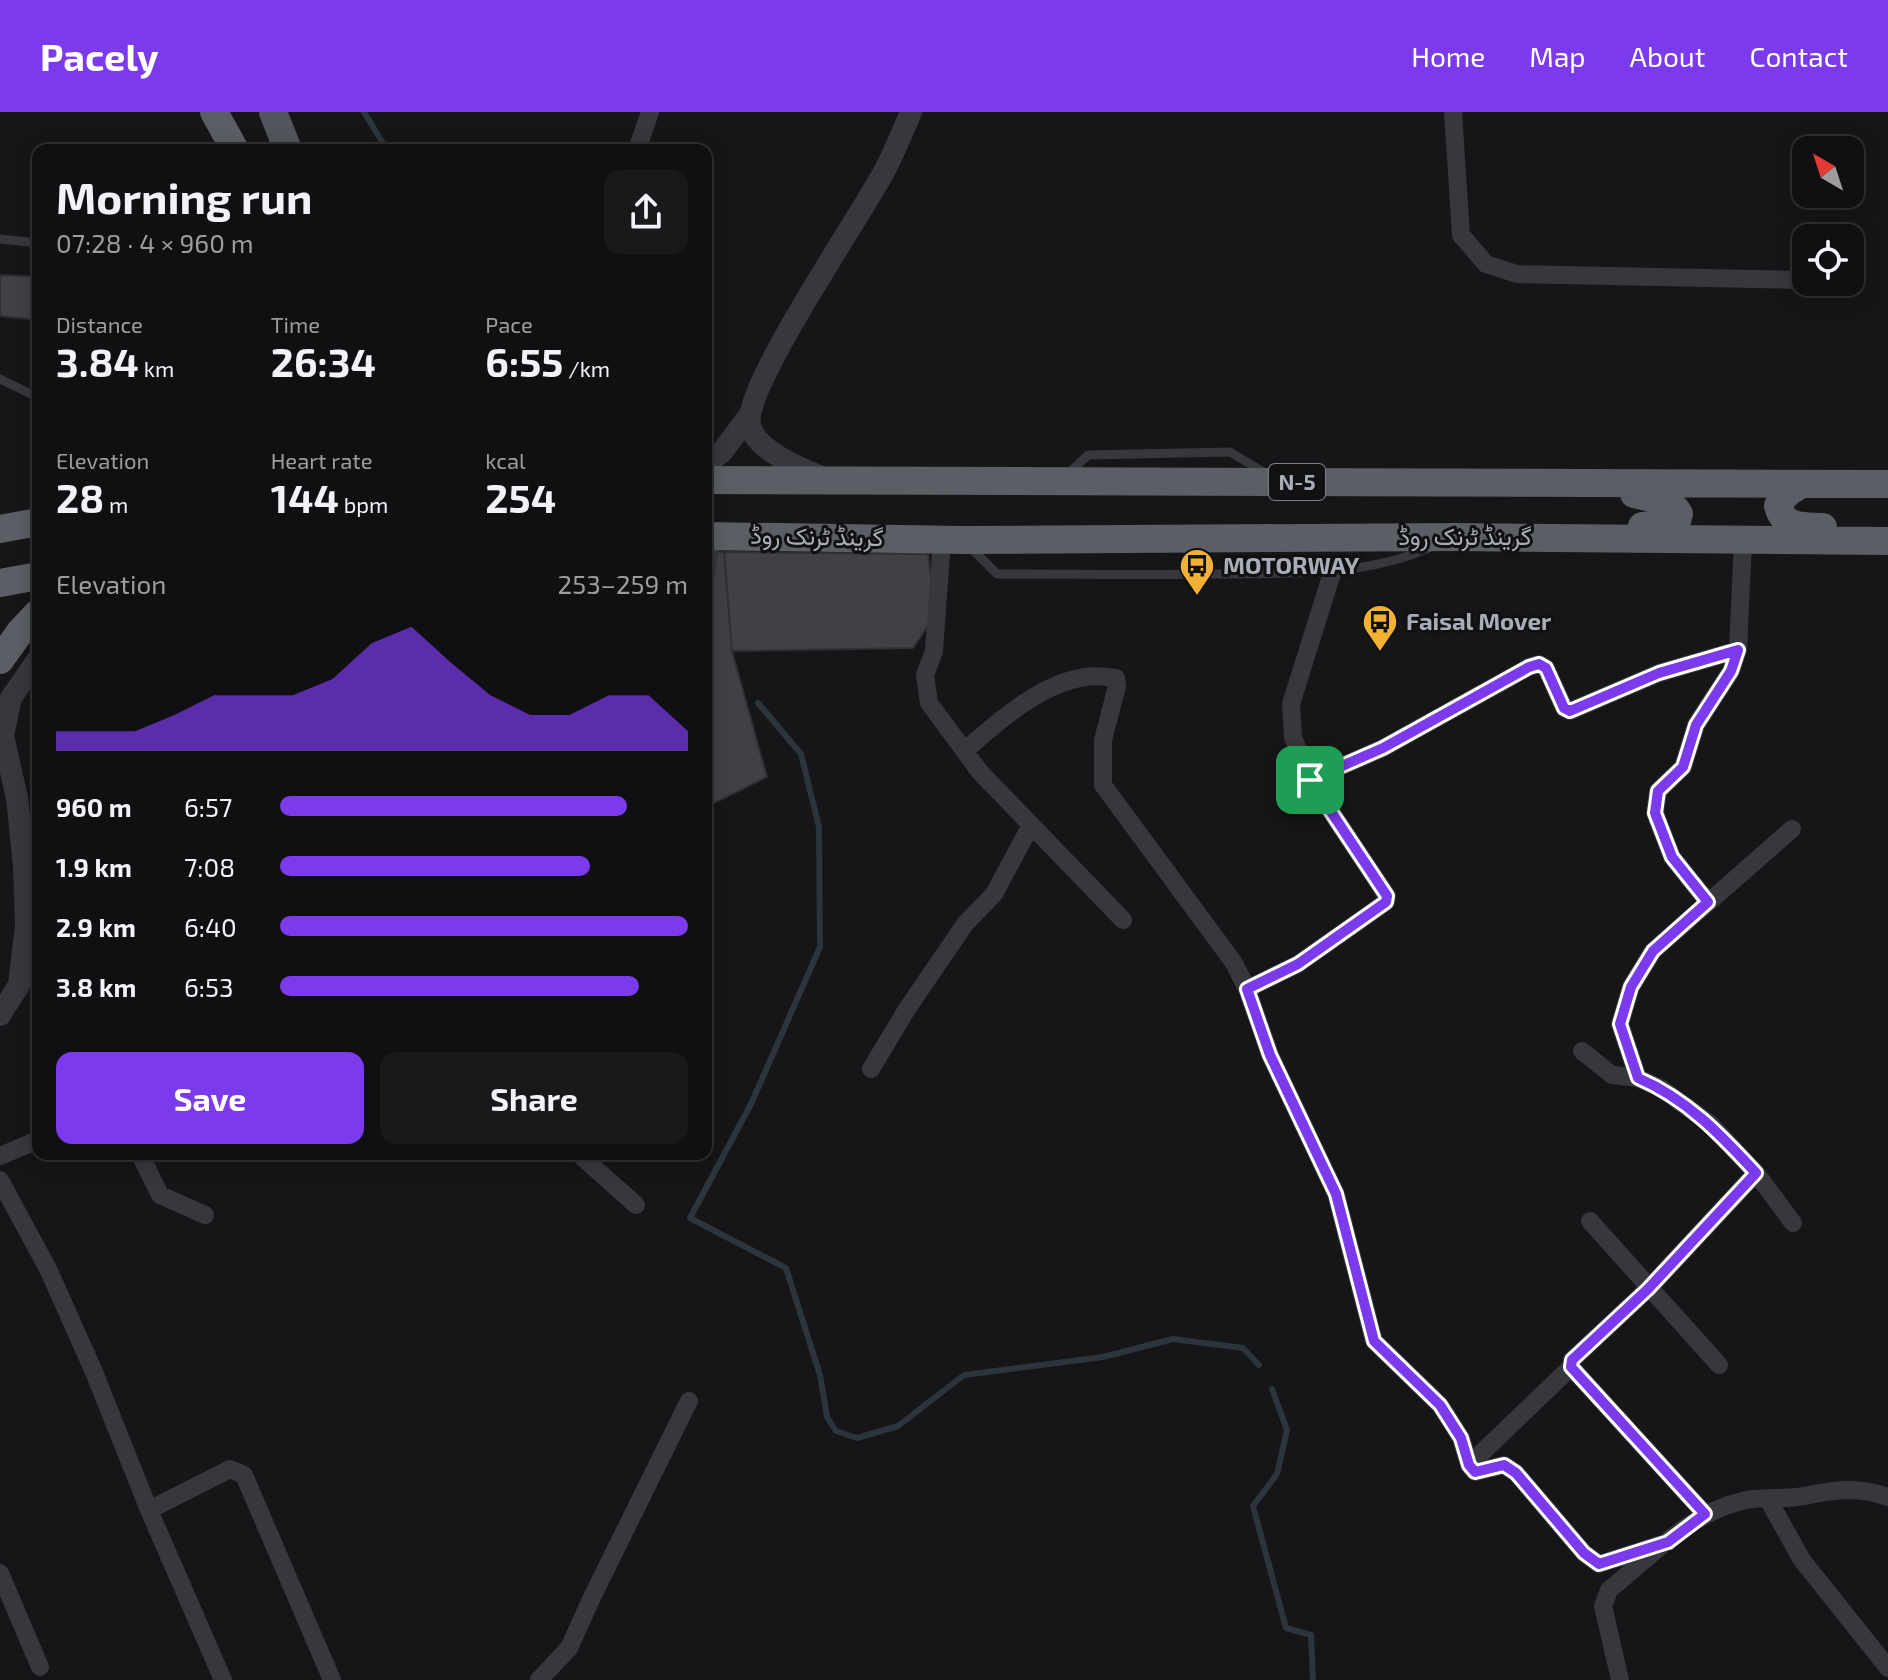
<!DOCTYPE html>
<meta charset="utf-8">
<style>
:root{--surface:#101012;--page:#19191b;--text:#f1f3f6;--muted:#9c9d9f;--line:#303032;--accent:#7c3aed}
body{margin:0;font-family:"Exo 2",Vazirmatn,sans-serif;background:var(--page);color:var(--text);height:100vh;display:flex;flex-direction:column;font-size:30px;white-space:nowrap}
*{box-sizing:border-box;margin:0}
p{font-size:26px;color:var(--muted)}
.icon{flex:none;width:44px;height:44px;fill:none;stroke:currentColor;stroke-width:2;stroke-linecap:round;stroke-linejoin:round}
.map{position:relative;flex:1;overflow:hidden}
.side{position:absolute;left:32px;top:32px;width:680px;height:1016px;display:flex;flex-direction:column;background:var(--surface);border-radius:16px;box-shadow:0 4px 20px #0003,0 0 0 2px var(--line)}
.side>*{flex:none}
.needle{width:52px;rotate:321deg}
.buttons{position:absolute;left:1792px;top:24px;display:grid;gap:16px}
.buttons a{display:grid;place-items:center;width:72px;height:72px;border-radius:16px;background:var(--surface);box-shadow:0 4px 20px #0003,0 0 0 2px var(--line);font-size:40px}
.pin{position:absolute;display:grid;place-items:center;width:68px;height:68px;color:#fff;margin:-34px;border-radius:16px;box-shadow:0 4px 12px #0006}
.round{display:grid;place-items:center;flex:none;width:84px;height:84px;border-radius:16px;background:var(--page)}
.overview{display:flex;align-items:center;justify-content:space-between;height:136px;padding:0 24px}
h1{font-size:44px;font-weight:700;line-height:60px}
.metrics{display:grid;grid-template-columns:repeat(3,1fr);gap:12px;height:136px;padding:8px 24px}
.metrics div{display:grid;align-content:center}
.metrics b{font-size:40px;font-weight:700}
.metrics small{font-size:22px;font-weight:400}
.metrics p{font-size:22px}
.chart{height:224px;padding:16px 24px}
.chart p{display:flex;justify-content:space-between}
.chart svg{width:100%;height:144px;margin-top:8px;fill:var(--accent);opacity:.7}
.cta{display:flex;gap:16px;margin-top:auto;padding:16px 24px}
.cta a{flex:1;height:92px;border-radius:16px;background:var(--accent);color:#fff;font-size:32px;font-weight:700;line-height:92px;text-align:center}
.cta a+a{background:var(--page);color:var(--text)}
ul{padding:0 24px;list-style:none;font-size:26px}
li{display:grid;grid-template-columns:128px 96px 1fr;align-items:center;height:60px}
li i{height:20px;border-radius:10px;background:var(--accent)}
header{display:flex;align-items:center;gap:48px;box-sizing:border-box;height:112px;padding:0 40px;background:var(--accent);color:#fff}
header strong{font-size:38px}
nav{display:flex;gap:44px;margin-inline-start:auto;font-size:28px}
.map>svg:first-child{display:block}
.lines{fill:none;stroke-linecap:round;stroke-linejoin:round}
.stream{stroke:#2c353c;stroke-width:6}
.building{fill:#404145;stroke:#303034;stroke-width:2}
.service{stroke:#37383d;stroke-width:9}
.minor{stroke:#37383d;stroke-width:18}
.tertiary{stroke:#37383d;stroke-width:22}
.primary{stroke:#53555c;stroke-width:28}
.trunk{stroke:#5b5e65;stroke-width:28}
.route-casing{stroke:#fff;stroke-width:16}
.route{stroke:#7c3aed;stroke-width:10}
.labels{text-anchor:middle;stroke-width:6;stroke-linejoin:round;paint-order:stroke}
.shield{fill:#111113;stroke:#7b7e86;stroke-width:2}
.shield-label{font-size:22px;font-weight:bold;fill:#a8adb8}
.street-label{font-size:24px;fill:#a8adb8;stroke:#111113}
.poi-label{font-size:24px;font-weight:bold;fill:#a8adb8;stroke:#111113;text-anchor:start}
</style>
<header>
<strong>Pacely</strong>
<nav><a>Home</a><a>Map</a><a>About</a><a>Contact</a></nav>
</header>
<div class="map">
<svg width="1888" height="1568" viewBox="0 0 1888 1568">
<rect width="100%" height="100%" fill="#161618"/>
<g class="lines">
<path class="stream" d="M364,0L387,38
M758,591L801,642L819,715L820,835L751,992L690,1106L786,1156L820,1263L827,1305L836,1319L857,1326L898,1314L964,1263L1103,1245L1173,1227L1243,1236L1259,1253
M1272,1277L1287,1318L1277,1362L1253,1394L1286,1516L1311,1523L1313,1568"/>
</g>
<path class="building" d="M0,163L38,165V208L0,204Z
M724,440L732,539L767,665L706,695V441Z
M724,440L928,442L933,480L929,512L913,536L732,539Z"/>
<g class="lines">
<path class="service" d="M0,127L38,131
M0,267L35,284L38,342
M1069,361L1088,343L1230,340L1265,361
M37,407L38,386
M971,436L997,462C1070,462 1144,463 1217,462C1288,461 1367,465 1433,434
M706,469L711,460L716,427"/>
<path class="minor" d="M1453,0L1461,123L1486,152L1517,162L1806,168
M637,38L650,0
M942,428L934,539L925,563L929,591L980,660L1123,808
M1333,458L1291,592L1293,625L1310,668L1387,784L1386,790L1298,852L1247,877L1270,943L1336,1082L1374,1229L1440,1293L1461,1326L1469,1353L1475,1360L1504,1353L1516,1361L1584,1441L1599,1452L1668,1430
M964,639C998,610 1039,572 1085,565C1094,563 1106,565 1116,566L1117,574L1103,628V673L1234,851L1247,877
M1310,668L1383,636L1529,555L1539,552L1546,556L1564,596L1570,599L1659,561L1738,538
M1708,790L1672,745L1655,701L1658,679L1683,655L1696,613L1731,559L1738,538L1743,429
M1582,939L1612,963L1638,966L1662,977L1709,1011L1756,1061L1793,1111
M871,957L907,897L965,812L994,782L1031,713
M1638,966L1620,912L1631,875L1653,839L1792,717
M140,1042L160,1083L205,1103
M579,1042L636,1093
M0,1044L38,1028
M0,1068L49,1159L94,1260L149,1398L223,1568
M1590,1109L1719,1253
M1469,1353L1571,1255
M1768,1387L1802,1448L1888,1556
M149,1398L230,1357L244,1363L332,1568
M1705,1402L1571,1255L1572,1248L1648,1177L1756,1061
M0,1461L40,1555
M539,1568L569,1536L593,1483L689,1289
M1620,1568L1603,1494L1609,1478C1650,1445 1693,1398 1747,1388C1764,1385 1780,1387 1797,1385C1833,1379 1852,1373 1888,1385"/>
<path class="tertiary" d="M706,351L721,341L749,304
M822,365C801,357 755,338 750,313C742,276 863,101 886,56C895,38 903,19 911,0
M0,903L19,873L26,814L24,754L17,686L3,624L11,586L38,547"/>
<path class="primary" d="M273,0L288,38"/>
<path class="trunk" d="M214,0L235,38
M706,368L1888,372
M1802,372C1791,378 1784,382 1778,394C1784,417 1804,414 1823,415
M1634,382C1649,386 1672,387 1679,402L1677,409L1642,414
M0,417L38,410
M706,424L963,428L1454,425L1888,429
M0,471L38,464
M0,548L20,520L38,501"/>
</g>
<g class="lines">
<defs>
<path id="route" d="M1738,538L1731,559L1696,613L1683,655L1658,679L1655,701L1672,745L1708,790L1653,839L1631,875L1620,912L1638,966C1687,987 1721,1023 1756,1061L1648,1177L1572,1248L1571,1255L1705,1402L1668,1430L1599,1452L1584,1441L1516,1361L1504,1353L1475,1360L1469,1353L1461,1326L1440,1293L1374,1229L1336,1082L1270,943L1247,877L1298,852L1386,790L1387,784L1310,668L1383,636L1529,555L1539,552L1546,556L1564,596L1570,599L1659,561Z"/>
</defs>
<use href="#route" class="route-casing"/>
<use href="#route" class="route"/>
</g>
<defs>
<symbol id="bus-pin" viewBox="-11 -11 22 30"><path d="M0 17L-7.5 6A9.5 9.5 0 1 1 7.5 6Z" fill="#f2b134" stroke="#111113"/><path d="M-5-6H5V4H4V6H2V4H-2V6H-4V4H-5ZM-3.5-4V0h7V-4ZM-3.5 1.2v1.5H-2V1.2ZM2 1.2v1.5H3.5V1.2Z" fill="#111"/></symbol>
</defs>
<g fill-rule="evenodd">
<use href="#bus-pin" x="1177" y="434" width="40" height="54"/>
<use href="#bus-pin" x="1360" y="490" width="40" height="54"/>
</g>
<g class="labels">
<rect class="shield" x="1269" y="352" width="56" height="36" rx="6"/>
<g class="shield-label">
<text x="1297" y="378">N-5</text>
</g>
<g class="street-label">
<text transform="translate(817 425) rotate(1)" y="8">گرینڈ ٹرنک روڈ</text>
<text x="1465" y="433">گرینڈ ٹرنک روڈ</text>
</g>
<g class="poi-label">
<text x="1223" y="462">MOTORWAY</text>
<text x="1406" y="518">Faisal Mover</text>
</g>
</g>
</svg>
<div class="buttons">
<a><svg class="needle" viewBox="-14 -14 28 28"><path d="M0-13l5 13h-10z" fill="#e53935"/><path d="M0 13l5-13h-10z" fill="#9c9d9f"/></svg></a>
<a><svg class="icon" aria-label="locate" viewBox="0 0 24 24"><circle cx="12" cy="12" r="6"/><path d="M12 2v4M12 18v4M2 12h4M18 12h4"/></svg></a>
</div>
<div class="pin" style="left:1310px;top:668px;background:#1e9e55"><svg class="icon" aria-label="arrive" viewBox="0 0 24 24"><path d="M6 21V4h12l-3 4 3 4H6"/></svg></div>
<section class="side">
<div class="overview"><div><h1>Morning run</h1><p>07:28 · 4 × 960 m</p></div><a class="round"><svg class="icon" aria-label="share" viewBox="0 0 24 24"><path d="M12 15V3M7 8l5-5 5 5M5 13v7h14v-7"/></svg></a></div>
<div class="metrics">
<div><p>Distance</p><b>3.84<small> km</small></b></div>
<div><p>Time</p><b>26:34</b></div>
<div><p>Pace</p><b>6:55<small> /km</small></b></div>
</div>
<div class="metrics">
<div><p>Elevation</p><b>28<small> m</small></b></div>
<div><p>Heart rate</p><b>144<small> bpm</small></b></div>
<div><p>kcal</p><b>254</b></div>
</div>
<div class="chart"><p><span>Elevation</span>253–259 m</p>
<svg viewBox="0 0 160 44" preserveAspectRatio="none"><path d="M0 44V38L10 38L20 38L30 33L40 27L50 27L60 27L70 22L80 11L90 6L100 17L110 27L120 33L130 33L140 27L150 27L160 38V44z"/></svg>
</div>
<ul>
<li><b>960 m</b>6:57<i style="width:85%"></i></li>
<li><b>1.9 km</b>7:08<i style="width:76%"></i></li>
<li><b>2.9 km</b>6:40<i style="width:100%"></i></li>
<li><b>3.8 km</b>6:53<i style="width:88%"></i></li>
</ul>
<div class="cta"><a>Save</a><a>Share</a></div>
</section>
</div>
